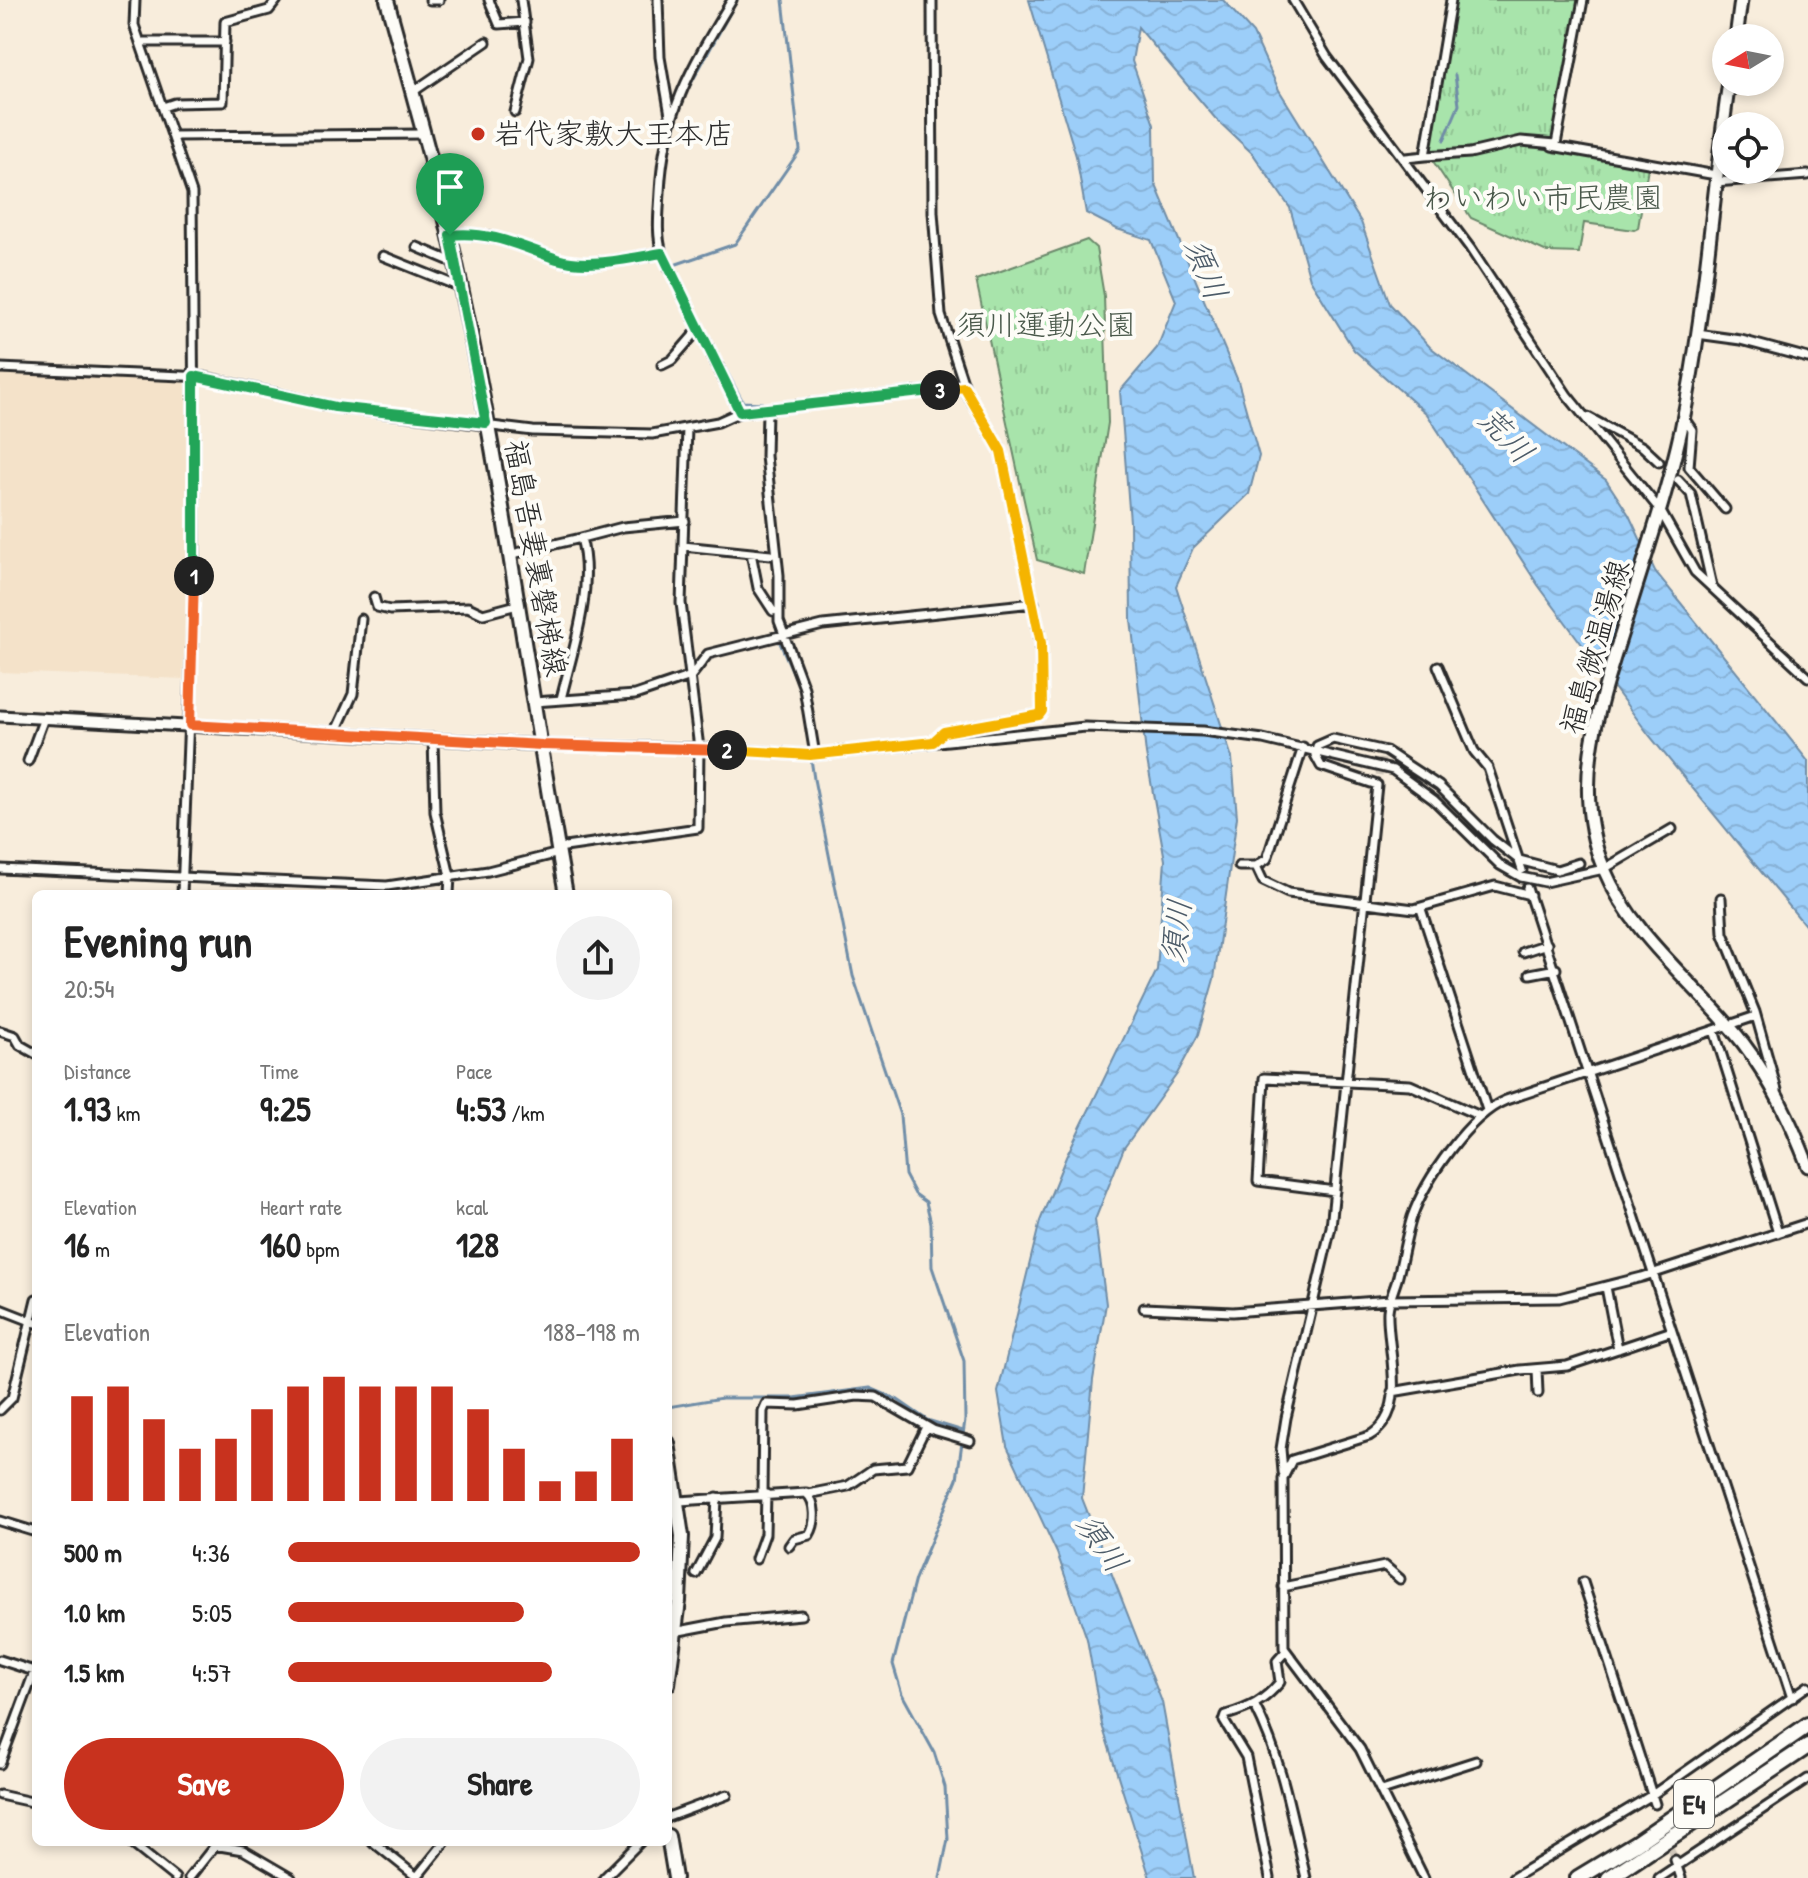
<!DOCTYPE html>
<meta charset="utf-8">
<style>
:root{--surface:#fff;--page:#f2f2f2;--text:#222;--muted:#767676;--accent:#c8321e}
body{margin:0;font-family:"Patrick Hand","Klee One",sans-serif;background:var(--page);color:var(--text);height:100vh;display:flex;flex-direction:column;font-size:30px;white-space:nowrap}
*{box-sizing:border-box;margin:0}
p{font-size:26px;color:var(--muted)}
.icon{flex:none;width:44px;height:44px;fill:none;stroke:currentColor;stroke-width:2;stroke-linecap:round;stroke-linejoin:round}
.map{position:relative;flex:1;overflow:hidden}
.panel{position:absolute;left:32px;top:890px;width:640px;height:956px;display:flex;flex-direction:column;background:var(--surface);border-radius:12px;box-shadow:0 4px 12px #0003}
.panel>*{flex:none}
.needle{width:52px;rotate:260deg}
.tools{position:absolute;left:1712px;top:24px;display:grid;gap:16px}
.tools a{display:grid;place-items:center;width:72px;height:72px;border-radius:50%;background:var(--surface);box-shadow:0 4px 12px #0003;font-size:40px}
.pin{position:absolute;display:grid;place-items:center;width:68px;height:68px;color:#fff;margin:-82px -34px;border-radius:50% 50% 50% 0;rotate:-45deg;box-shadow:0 0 8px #0007}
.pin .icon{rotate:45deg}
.km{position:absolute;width:40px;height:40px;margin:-20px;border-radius:50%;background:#222;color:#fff;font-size:22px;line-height:40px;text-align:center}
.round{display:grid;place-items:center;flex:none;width:84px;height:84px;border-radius:42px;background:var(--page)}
.overview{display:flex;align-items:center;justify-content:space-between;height:136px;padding:0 32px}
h1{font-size:44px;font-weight:700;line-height:60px}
.figures{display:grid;grid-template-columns:repeat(3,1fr);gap:12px;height:136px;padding:8px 32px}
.figures div{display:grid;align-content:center}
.figures b{font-size:34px;font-weight:700}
.figures small{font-size:22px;font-weight:400}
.figures p{font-size:22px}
.chart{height:224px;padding:16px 32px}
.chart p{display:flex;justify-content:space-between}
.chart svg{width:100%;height:144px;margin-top:8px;stroke:var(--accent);stroke-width:6}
.action{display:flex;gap:16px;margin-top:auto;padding:16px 32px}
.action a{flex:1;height:92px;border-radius:48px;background:var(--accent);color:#fff;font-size:32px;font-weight:700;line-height:92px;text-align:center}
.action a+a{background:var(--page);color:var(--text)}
ul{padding:0 32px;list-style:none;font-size:26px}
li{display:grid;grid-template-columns:128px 96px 1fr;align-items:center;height:60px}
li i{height:20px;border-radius:10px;background:var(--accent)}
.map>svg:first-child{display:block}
.built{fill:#f4e2c9}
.park{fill:url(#park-tufts);stroke:#6a886b;stroke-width:2}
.water{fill:url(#water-waves);stroke:#6f8da7;stroke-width:2}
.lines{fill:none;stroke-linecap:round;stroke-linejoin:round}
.stream{stroke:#6f8da7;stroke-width:3}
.minor-tunnel{stroke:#cfc6b9;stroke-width:7;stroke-dasharray:7 3.5;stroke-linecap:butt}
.minor-casing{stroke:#2b2b2b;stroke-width:13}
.tertiary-casing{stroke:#2b2b2b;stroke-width:15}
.secondary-casing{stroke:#2b2b2b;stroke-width:17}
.primary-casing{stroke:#2b2b2b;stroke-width:18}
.motorway-casing{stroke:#2b2b2b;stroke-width:20}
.minor{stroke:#fdfcf7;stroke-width:7}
.tertiary{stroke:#fdfcf7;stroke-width:9}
.secondary{stroke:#fdfcf7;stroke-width:11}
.primary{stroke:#fdfcf7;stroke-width:12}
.motorway{stroke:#fdfcf7;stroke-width:14}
.split-1-casing{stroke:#fff;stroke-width:16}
.split-2-casing{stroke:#fff;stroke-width:16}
.split-3-casing{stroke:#fff;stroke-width:16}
.split-4-casing{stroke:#fff;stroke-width:16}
.split-1{stroke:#22a559;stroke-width:10}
.split-2{stroke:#f0652b;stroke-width:10}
.split-3{stroke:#f5b400;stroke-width:10}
.split-4{stroke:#22a559;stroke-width:10}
.poi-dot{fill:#c8321e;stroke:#fdfcf7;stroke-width:3}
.labels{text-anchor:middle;stroke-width:8;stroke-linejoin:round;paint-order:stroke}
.shield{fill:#fdfcf7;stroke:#6a6a68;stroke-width:2}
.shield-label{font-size:28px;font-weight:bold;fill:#2b2b2b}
.poi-label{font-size:30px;fill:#2b2b2b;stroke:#fdfcf7;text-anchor:start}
.park-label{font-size:30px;fill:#4a594b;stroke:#fdfcf7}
.street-label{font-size:30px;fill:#2b2b2b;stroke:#fdfcf7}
.water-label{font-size:32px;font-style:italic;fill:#4d5c69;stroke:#fdfcf7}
</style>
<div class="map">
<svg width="1808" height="1878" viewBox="0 0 1808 1878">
<defs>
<pattern id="park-tufts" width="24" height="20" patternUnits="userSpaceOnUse" patternTransform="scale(2)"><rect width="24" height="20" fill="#a8e4ab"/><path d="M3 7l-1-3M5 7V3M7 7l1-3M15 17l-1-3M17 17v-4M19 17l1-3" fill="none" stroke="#91c493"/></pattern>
<pattern id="water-waves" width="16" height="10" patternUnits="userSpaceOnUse" patternTransform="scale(2)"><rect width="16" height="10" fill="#9ccef9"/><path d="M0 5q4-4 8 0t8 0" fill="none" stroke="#87b1d6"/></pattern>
</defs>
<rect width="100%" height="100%" fill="#f8eddc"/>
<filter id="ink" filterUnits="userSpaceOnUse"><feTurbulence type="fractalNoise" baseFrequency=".0125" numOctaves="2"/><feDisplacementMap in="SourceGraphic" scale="16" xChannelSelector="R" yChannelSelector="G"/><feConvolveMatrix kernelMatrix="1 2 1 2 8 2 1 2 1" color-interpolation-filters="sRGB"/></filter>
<g filter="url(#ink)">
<path class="built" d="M0,373L177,380L186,384L189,390L186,679L0,672Z"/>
<path class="park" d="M1453,0H1580L1554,142L1518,138L1471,151L1428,154Z
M1520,144L1648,168L1638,228L1634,230L1584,223L1579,253L1547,252L1471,218L1433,161L1470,157Z
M1087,240L1096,248L1104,296L1108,423L1084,574L1037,560L976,280Z"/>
<path class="water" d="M1029,0H1223L1253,33L1279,90L1361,222L1390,304L1430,347L1606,480L1629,515L1655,571L1808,761V929L1649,735L1538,585L1427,414L1354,350L1310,279L1290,208L1253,154L1215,118L1138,27L1132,61L1154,125L1155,183L1238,381L1259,456L1249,494L1193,548L1176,586L1232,758L1237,817L1214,979L1198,1035L1177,1074L1124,1148L1095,1220L1106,1304L1093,1380L1082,1498L1162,1702L1194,1878H1150L1102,1725L1087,1639L1057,1553L1007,1446L998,1392L1040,1221L1066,1157L1157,970L1165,860L1146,754L1131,619L1130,522L1120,391L1157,348L1176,301L1151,240L1117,229L1086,213L1076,156Z"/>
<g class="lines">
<path class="stream" d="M683,98L737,0
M680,105C672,147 652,201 665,246C673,271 688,296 698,319
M1444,140L1459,105L1455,75
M674,265L735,244L800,150L783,0
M704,330L743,402L762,403L766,486
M777,625V636L801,691L814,779L853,976L900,1115L905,1175L915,1194L926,1202L931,1223L932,1267L964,1361L965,1420L957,1479L915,1579L893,1664L902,1694L934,1752L945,1787L948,1839L940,1878
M668,1407L722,1398H794L870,1388L898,1400L927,1420L963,1431"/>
<path class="minor-tunnel" d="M1379,776L1382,759
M1667,1839L1675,1860"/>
<defs>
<path id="minor" d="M135,0L134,25L192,193L195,564L182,894
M430,0H439
M489,0L499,24L525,22
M658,0L660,57L670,115
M732,0C691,68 664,111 660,192C659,213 656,233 662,253L740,412
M932,0L933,212L941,315L966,391L1001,451L1041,643L1042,711L1039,715L944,732L933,742
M1293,0L1327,57L1470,248L1567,395L1660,510L1695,572L1808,677
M140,42H225
M414,91L486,42
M163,107L175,103L223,102L225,22L269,10L277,0
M515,112L529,58L521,0
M173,136L424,134
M1552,146L1716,175
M1425,156L1470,153L1521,141L1556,144L1583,0
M1406,158L1425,156L1451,0
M1715,182L1808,175
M450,235C488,230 522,247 557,259C589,269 629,258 662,253
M417,247L455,263
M383,256L460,287
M1697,334L1741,340L1808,358
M662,365L672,360L698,330
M0,368L205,377L335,407L533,431L652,434L718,422L740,412L964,387
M767,410L766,456L779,575V621L804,688L815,755
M1588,417L1643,447L1659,462
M1683,417L1692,430L1689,467L1725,509
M1678,480L1691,494L1712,586
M581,538L623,527L685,521
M683,546L771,555
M751,553L758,588L773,611
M508,555L581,538C595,588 573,649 561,699
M374,597L377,607L390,610L468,607L483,614L517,605
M1438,666L1474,751L1488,768L1522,870
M534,702L635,695L691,676L708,654L823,625L1034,603
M335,733L353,694L361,619
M433,738L435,812L450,876L449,894
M542,745L703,748L810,755L1085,727L1203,731L1263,739L1393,770L1434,800L1500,865L1521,877L1545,882L1604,869L1672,829
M28,761L44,718
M558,848L698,828L699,748L681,603L687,428
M1239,866H1256L1267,859L1303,747
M1256,866L1263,881L1288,893L1414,909L1495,886L1530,895
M0,869L387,886L488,871L559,853
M1527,888L1792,1698
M1721,898L1723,933L1755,1012L1777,1090
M1421,909L1487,1110
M1523,952L1547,944
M1530,974L1556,969
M1714,1030L1778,1233
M0,1031L15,1036L20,1045L36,1054
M1335,1191L1258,1181L1264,1078L1410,1085L1480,1116
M1606,1287L1618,1349
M1144,1308L1233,1312L1390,1300L1559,1298L1642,1277L1808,1223
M0,1309L36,1323
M1537,1369L1538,1393
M1392,1392L1520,1370L1567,1366L1672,1331
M0,1410L12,1398L36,1299
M1283,1472L1281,1449L1286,1418L1331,1227L1377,785L1321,766L1315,755L1317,746L1333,739L1386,751L1439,786L1493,840L1519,860L1557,870L1579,863
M808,1494L848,1486L873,1469L907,1466L926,1427
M762,1495L763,1411L766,1404L798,1405L857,1396L876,1397L933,1430L970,1441
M679,1501L806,1493C817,1502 816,1524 809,1535L794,1539L789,1546
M0,1521L36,1532
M756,1559L765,1534L766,1494
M696,1574L715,1538L717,1498
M1583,1582L1655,1804
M1283,1587L1385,1566L1400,1579
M674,1632L726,1622L801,1615
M0,1660L34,1671
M1255,1706C1283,1761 1292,1819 1306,1878
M0,1764L36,1667
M1382,1791L1476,1761
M0,1795L36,1803
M668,1817L727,1795
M130,1842L175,1878
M373,1842L418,1878
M214,1845L243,1850L291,1878
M1675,1860L1681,1878
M189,1878L216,1844
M416,1878L445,1842
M604,1878L640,1842
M1270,1878L1246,1757L1224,1721L1226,1715C1250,1708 1264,1701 1280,1682L1277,1661L1286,1651
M1424,1878L1360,1749L1284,1648L1283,1478L1292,1460L1369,1436C1411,1412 1386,1349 1388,1311C1389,1299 1395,1288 1398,1276C1403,1256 1406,1236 1412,1217C1425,1180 1469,1115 1506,1100L1756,1016
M1513,1878L1652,1795L1808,1686
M1659,1878L1808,1779"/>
<path id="tertiary" d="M0,716L542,745"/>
<path id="secondary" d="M1736,38L1741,0
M1729,82C1712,198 1705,315 1681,430C1667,493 1646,554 1627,616C1602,697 1568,785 1604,869C1633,938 1698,985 1743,1043C1772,1081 1791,1122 1808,1166"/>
<path id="primary" d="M387,0C408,78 431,155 449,233C499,451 526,674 566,894
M668,1443L682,1536L679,1601L668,1684
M668,1836L675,1878"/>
<path id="motorway" d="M1578,1878L1636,1843L1808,1725
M1609,1878L1808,1746"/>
</defs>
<use href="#minor" class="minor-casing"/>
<use href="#tertiary" class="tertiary-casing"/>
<use href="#secondary" class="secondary-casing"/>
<use href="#primary" class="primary-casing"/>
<use href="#motorway" class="motorway-casing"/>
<use href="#minor" class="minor"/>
<use href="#tertiary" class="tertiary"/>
<use href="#secondary" class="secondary"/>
<use href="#primary" class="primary"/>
<use href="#motorway" class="motorway"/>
</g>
</g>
<g class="lines" filter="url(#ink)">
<defs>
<path id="split-1" d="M194,576V376L335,407L486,423L450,235"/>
<path id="split-2" d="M194,576L190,725L542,745L727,750"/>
<path id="split-3" d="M727,750L810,755L933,742L944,732L1039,715L1042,711L1041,643L1001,451L964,387L940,390"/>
<path id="split-4" d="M450,235C490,230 522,247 557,259C589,269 630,258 662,253L740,412L940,390"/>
</defs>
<use href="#split-1" class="split-1-casing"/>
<use href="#split-2" class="split-2-casing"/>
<use href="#split-3" class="split-3-casing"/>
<use href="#split-4" class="split-4-casing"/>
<use href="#split-1" class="split-1"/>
<use href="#split-2" class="split-2"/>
<use href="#split-3" class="split-3"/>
<use href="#split-4" class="split-4"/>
</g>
<circle class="poi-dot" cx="478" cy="134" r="8"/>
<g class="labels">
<rect class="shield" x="1674" y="1780" width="40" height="48" rx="6"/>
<g class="shield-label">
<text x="1694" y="1814">E4</text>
</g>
<g class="poi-label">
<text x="494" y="144">岩代家敷大王本店</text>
</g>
<g class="park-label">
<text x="1543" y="208">わいわい市民農園</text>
<text x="1046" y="335">須川運動公園</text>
</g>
<g class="street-label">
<text transform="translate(536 558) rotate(80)" y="10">福島吾妻裏磐梯線</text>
<text transform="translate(1595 647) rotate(-74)" y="10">福島微温湯線</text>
</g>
<g class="water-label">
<text transform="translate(1206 269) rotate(68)" y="11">須川</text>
<text transform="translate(1506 435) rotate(46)" y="11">荒川</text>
<text transform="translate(1176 931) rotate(-83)" y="11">須川</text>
<text transform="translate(1102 1543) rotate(55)" y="11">須川</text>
</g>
</g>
</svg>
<div class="tools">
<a><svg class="needle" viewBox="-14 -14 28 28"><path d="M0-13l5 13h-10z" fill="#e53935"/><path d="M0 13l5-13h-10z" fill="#767676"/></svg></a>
<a><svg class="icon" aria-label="locate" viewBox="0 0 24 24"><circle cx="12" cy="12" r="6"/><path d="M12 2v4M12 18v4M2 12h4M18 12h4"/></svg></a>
</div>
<div class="pin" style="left:450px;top:235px;background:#1e9e55"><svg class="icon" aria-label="arrive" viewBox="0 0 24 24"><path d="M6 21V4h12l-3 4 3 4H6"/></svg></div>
<b class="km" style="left:194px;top:576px">1</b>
<b class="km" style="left:727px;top:750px">2</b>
<b class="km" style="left:940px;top:390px">3</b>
<section class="panel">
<div class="overview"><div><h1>Evening run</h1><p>20:54</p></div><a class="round"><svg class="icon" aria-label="share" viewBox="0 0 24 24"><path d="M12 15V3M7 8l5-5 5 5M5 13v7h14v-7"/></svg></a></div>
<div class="figures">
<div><p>Distance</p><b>1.93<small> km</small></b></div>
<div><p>Time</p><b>9:25</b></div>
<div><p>Pace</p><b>4:53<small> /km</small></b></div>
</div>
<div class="figures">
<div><p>Elevation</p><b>16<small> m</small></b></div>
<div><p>Heart rate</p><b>160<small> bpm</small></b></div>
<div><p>kcal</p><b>128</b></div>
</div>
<div class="chart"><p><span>Elevation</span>188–198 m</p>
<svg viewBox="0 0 160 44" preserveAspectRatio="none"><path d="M5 44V12M15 44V9M25 44V19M35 44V28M45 44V25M55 44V16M65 44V9M75 44V6M85 44V9M95 44V9M105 44V9M115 44V16M125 44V28M135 44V38M145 44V35M155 44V25"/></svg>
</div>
<ul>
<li><b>500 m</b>4:36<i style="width:100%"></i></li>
<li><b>1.0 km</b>5:05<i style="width:67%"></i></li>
<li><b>1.5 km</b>4:57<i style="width:75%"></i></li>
</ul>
<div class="action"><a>Save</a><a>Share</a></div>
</section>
</div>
